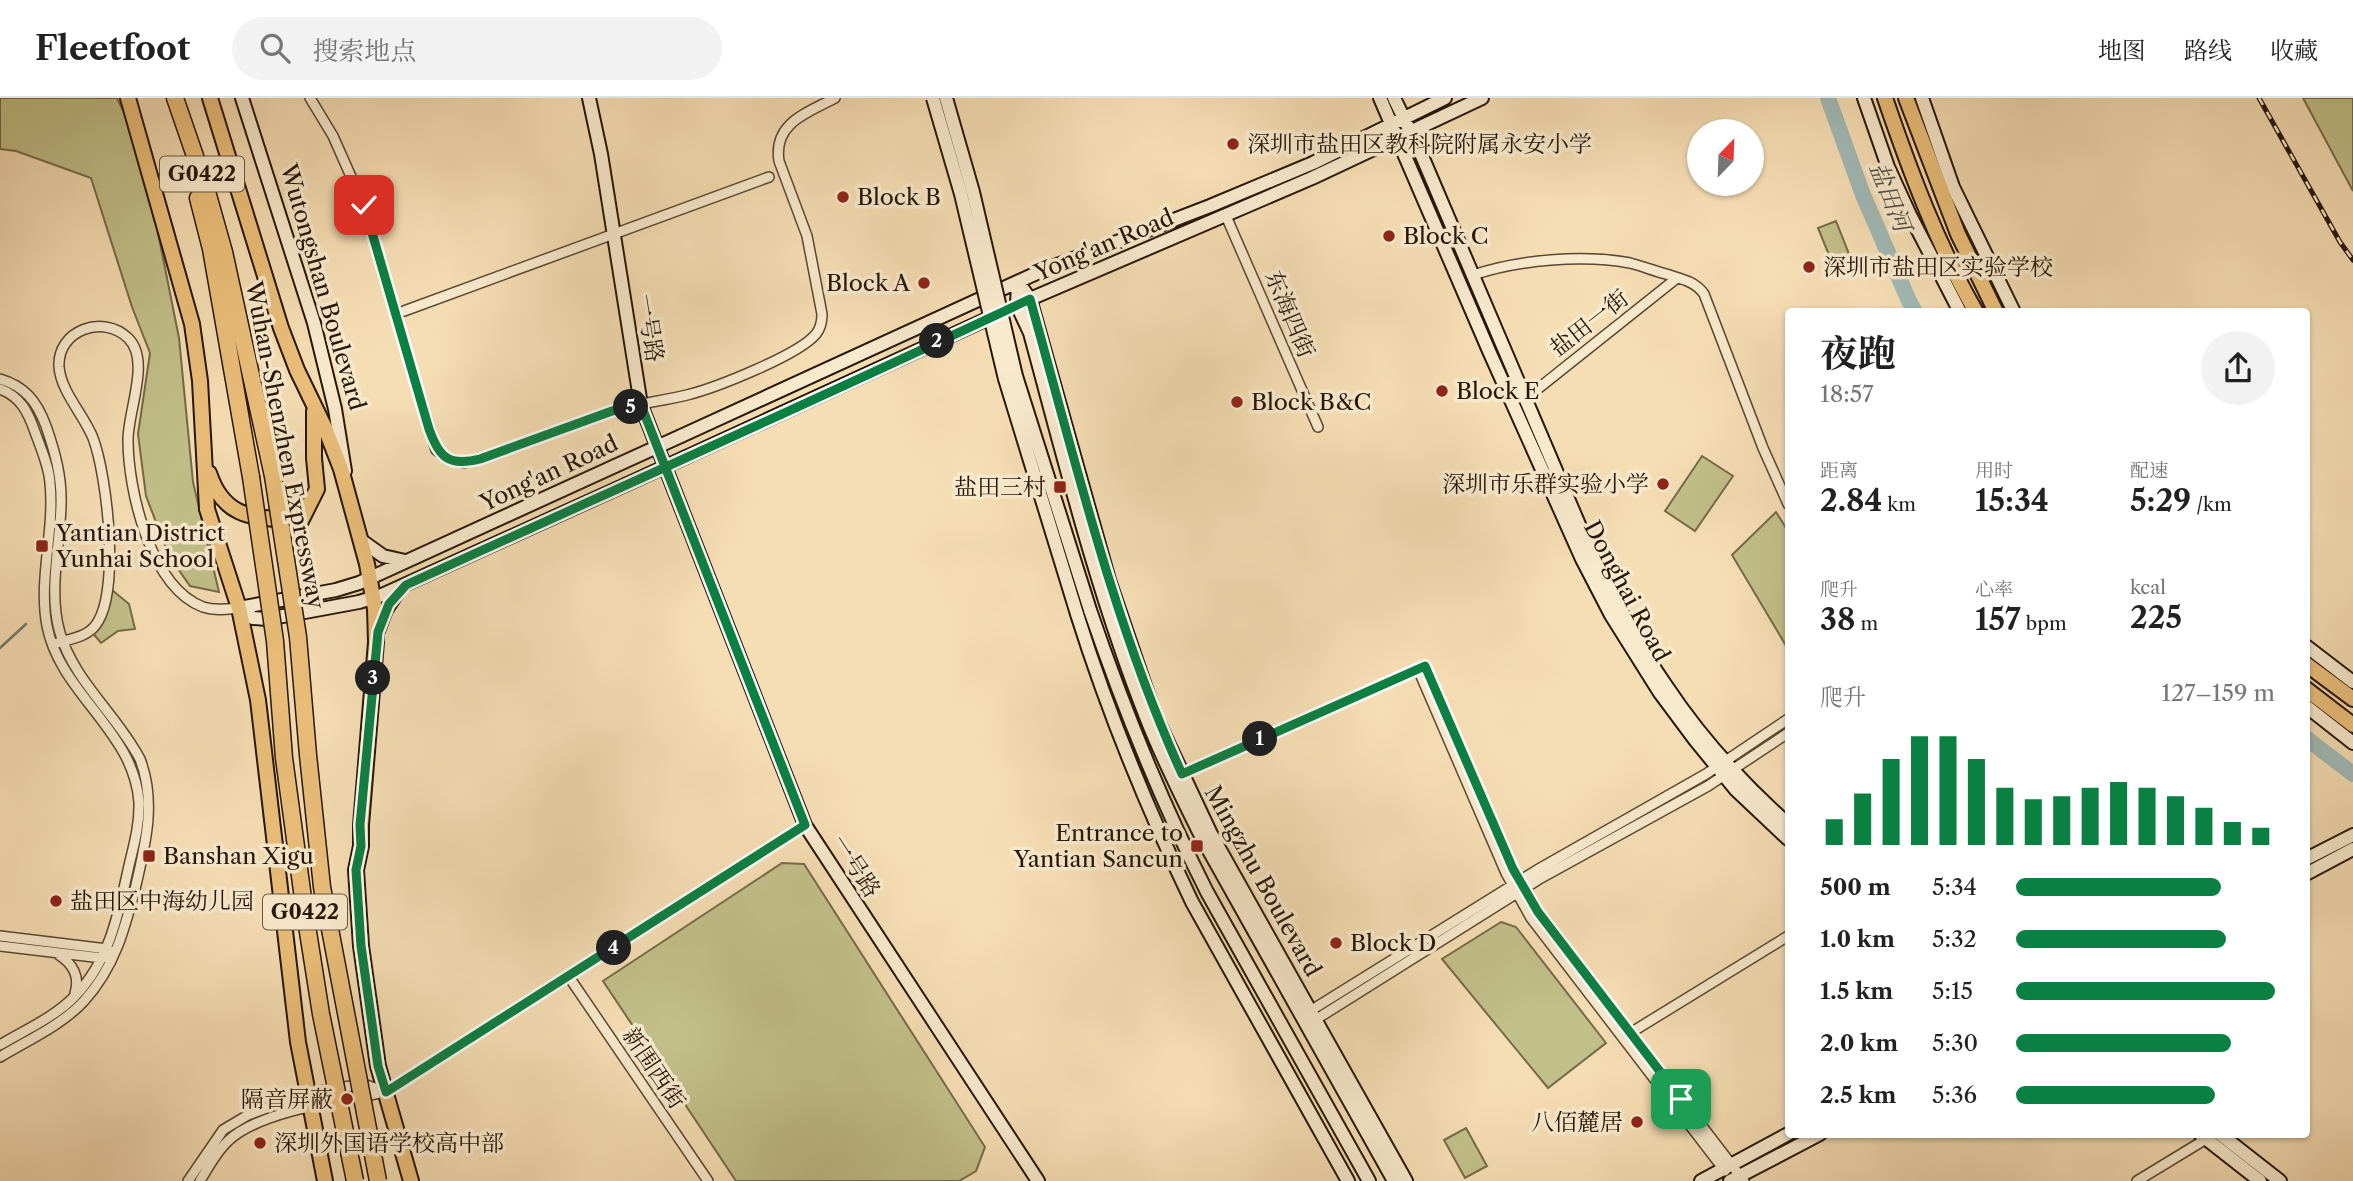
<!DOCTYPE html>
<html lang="zh">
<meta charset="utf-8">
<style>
:root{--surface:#fff;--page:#f2f2f2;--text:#222;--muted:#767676;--line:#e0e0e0;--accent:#0b8043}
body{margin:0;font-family:"Libre Caslon Text","Noto Serif SC",serif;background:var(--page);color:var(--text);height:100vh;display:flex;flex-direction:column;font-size:26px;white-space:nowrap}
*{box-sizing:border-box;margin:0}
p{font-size:23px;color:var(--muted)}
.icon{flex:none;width:38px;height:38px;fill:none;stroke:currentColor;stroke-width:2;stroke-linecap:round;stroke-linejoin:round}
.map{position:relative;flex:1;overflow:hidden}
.details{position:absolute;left:1785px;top:210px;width:525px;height:830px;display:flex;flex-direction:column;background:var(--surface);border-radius:7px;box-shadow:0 2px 5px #0004}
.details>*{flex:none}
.needle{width:46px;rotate:23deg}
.tools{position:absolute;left:1687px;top:21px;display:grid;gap:14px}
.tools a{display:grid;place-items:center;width:77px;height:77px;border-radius:50%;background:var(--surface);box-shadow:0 2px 5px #0004;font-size:35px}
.pin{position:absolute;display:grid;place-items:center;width:60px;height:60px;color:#fff;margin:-30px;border-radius:14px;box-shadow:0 4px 10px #0006}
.km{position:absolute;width:35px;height:35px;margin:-18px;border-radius:50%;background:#222;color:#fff;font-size:19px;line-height:35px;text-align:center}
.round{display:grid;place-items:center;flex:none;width:74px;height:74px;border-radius:37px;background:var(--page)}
.head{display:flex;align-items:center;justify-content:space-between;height:119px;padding:0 35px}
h1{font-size:38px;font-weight:700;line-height:52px}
.stats{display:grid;grid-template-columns:repeat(3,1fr);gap:10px;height:119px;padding:7px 35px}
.stats div{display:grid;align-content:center}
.stats b{font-size:30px;font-weight:700}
.stats small{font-size:19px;font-weight:400}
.stats p{font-size:19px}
.chart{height:196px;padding:14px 35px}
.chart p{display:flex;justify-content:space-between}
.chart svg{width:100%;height:126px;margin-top:7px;stroke:var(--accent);stroke-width:6}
ul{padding:0 35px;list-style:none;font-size:23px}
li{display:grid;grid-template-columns:112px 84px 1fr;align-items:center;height:52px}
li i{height:18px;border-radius:9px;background:var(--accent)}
header{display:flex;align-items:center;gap:42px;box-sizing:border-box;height:98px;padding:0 35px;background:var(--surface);border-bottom:2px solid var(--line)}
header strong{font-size:33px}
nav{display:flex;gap:38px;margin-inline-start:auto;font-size:24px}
.search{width:490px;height:63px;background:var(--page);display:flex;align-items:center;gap:18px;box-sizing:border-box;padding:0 24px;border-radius:38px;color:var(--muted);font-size:26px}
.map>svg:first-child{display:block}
.green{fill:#c2c089;stroke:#746b48;stroke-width:2}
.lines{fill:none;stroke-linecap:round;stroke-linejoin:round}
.stream{stroke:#6f7871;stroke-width:2.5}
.river{stroke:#a0bab7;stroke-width:16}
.street-casing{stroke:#5a4832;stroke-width:12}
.secondary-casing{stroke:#261607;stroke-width:16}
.primary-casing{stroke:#261607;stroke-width:18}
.highway-casing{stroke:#261607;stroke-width:19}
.street{stroke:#f9eace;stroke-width:9}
.secondary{stroke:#f9eace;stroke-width:12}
.primary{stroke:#ebbf7a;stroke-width:14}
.highway{stroke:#ebbf7a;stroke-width:16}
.rail-casing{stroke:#261607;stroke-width:5}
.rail{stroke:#f9eace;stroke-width:2.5;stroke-dasharray:8;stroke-linecap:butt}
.secondary-bridge-casing{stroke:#261607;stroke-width:16;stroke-linecap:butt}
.highway-bridge-casing{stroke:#261607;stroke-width:19;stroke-linecap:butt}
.secondary-bridge{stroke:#f9eace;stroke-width:12}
.highway-bridge{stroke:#ebbf7a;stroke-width:16}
.route-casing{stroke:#fff;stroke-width:14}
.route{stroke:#0b8043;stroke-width:9}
.poi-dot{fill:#8f2418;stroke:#f9eace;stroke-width:2.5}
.labels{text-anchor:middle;stroke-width:7;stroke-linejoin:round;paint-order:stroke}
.shield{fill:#f9eace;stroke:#655643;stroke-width:2}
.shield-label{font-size:21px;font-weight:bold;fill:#261607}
.poi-label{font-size:23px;fill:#261607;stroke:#f9eace;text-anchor:start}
.street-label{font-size:23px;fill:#261607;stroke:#f9eace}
.water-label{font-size:24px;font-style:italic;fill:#514f45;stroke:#f9eace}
</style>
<header>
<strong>Fleetfoot</strong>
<div class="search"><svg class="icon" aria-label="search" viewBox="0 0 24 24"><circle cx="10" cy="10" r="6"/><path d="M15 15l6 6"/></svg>搜索地点</div>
<nav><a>地图</a><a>路线</a><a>收藏</a></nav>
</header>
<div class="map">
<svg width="2353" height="1083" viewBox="0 0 2353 1083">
<rect width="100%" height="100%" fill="#f6deb4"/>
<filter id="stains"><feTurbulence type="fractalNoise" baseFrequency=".00286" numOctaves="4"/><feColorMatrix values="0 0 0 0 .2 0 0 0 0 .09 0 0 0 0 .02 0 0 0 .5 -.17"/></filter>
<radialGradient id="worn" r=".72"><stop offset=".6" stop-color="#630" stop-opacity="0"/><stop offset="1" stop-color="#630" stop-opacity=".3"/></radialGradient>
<path class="green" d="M0,0H117L127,21L151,100L179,240L193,384L219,494L190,488L169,458L146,398L138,336L150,255L132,209L91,80L16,53L0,51Z
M2303,0H2353V93Z
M1836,123L1851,161L1833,167L1818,130Z
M1702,358L1733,378L1695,433L1665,413Z
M1776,414L1788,433V551L1732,457Z
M112,492L129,506L135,531L118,533L101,545L91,533Z
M782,765L804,766L985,1049L976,1073L959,1083H736L603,883Z
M1501,824L1516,829L1606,945L1548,990L1442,861Z
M1466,1030L1487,1068L1465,1080L1444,1042Z"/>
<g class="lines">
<path class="stream" d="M0,550L26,526"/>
<path class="river" d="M1828,0L1863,97L1909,203L1915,214
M2306,640L2353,676"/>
<defs>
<path id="street" d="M310,0L333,38L364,108L436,352L448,361L464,365C513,352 561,330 609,314C634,306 662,303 687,297C715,290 799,257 816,236C821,230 822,224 822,216L807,138L779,63C773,25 807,15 835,0
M1226,118L1318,329
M1473,177C1519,162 1582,156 1630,165C1642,168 1654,173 1666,176C1681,181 1695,183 1704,196L1763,350L1788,406
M404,213L769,79
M0,281C25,288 37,304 46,328C55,354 62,379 61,407C60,448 48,494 60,535C74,583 117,617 140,661C156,703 146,744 136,787C125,830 115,869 84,903C62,927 28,942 0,959
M0,291C21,299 28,314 35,334C41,351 49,368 50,385C55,433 38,481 47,528C57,580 103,614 126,659C133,673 138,689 139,704C140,727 133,750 128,772C118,818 109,863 75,898C55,919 25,932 0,947
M1525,301L1677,180
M57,545C70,541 86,539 95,528C121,496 107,377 93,340C84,317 61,294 59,269C57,232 103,216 128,240C151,262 128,312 128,342C128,391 150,489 203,509C215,513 227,511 239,510
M1418,571L1506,775L1531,820L1725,1073
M1182,676L1425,568L1513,771L1538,814L1744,1083
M0,838L107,851L111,854
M0,848L102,860L107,858
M59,857C73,866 80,879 75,895
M569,879L708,1083
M1310,913L1537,772L1706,676L1788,621
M1315,922L1541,780L1708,688L1788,635
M1627,937L1788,838
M188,1083L223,1032L248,1017L307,995L363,986L384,993
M200,1083C208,1070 216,1054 228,1043C259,1013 343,1002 386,994L805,727
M2137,1083L2206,1041"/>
<path id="secondary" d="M242,0L314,225L335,311L345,373
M589,0L601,56L641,307L805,727L1038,1083
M1380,0L1489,253L1582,461L1611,517L1660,595L1695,642L1736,692L1788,741
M1394,0L1422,58L1586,443C1610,493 1635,543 1667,589C1701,640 1743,686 1788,726
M1864,0L1888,69L1910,117L1960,214
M1922,0L1953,89L2014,214
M1018,184L1030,201L1109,482L1155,617L1211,736L1406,1083
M1018,184L1017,207L1030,235C1065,364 1097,495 1146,619C1162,660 1182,700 1202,740L1394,1083
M1023,204L1312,80L1482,0
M681,338L1039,174L1210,108L1313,65L1445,0
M686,359L1000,215
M362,443L383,458L405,463
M239,510L253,520L267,521L359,504L382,497L625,387
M239,510L336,492L359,485L615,368
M1090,512C1123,609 1161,703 1207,794L1369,1083
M1077,516C1108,615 1147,710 1192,804L1348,1083
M378,533L386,512L400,491
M2306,548L2353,584
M2306,608L2353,645
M2306,761L2353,737
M2306,776L2353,751
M2200,1036L2260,1083
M2220,1036L2280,1083
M1701,1083L1788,1036
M1730,1083L1820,1036"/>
<path id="primary" d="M128,0L192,226L200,283L207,411L239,510L258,602L298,944L325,1083
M210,0L281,230L297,272L325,330L341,371L367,466L375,511L376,544L361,727V748L356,772L361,848L378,968L411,1083
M1885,0C1910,73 1937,146 1976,214
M1906,0L1958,136L1996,214
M209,375C225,424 258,419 301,423L317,391L314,360V313
M2306,566L2353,601
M2306,591L2353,627"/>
<path id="highway" d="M175,0L206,90L224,154L273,378
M198,100L211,151L251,379"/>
</defs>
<use href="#street" class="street-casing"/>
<use href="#secondary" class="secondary-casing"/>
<use href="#primary" class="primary-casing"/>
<use href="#highway" class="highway-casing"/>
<use href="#street" class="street"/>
<use href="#secondary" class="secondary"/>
<use href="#primary" class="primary"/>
<use href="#highway" class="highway"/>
<defs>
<path id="rail" d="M2259,0L2340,144L2353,162"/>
</defs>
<use href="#rail" class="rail-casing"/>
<use href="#rail" class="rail"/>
<defs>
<path id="secondary-bridge" d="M933,0L961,96L1005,281L1077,516
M946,0L973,94L1016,278L1090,512
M615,368L681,338
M625,387L686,359"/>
<path id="highway-bridge" d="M273,378L298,539L308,657L322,789L378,1083
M251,379L275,543L284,660L305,815L321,916L355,1083"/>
</defs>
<use href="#secondary-bridge" class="secondary-bridge-casing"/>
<use href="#highway-bridge" class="highway-bridge-casing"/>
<use href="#secondary-bridge" class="secondary-bridge"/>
<use href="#highway-bridge" class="highway-bridge"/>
</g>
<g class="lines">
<defs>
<path id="route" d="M364,107L429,331C439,359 448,369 480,361L612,313L641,307C696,447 750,587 805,727L386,994L378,968L361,848L356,772L361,748L360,727L378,534L389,506L406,487C614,392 823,299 1030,201C1075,361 1113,525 1182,676L1425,568L1513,771L1538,814L1681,1001"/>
</defs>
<use href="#route" class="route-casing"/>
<use href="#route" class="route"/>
</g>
<g class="poi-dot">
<circle cx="1233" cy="46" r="7"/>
<circle cx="843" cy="99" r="7"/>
<circle cx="1389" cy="138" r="7"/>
<circle cx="1809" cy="169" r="7"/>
<circle cx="924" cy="185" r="7"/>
<circle cx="1442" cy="293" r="7"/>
<circle cx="1237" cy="304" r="7"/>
<circle cx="1663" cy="386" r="7"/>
<rect x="1053" y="382" width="14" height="14" rx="3.5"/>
<rect x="35" y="441" width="14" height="14" rx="3.5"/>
<rect x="1190" y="741" width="14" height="14" rx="3.5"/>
<rect x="142" y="751" width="14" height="14" rx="3.5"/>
<circle cx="56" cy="803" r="7"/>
<circle cx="1336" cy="845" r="7"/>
<circle cx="347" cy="1001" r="7"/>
<circle cx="1637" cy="1024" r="7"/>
<circle cx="260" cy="1045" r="7"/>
</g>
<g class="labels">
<g class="shield">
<rect x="160" y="58.5" width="84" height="35" rx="5"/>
<rect x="263" y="796.5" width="84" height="35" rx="5"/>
</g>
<g class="shield-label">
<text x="202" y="83">G0422</text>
<text x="305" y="821">G0422</text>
</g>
<g class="poi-label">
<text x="1247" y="54">深圳市盐田区教科院附属永安小学</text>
<text x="857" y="107">Block B</text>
<text x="1403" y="146">Block C</text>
<text x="1823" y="177">深圳市盐田区实验学校</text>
<text x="910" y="193" text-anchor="end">Block A</text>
<text x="1456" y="301">Block E</text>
<text x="1251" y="312">Block B&amp;C</text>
<text x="1649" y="394" text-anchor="end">深圳市乐群实验小学</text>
<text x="1046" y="397" text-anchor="end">盐田三村</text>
<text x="56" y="443">Yantian District<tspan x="56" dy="26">Yunhai School</tspan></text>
<text x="1183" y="743" text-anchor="end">Entrance to<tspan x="1183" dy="26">Yantian Sancun</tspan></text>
<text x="163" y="766">Banshan Xigu</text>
<text x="70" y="811">盐田区中海幼儿园</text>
<text x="1350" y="853">Block D</text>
<text x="333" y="1009" text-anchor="end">隔音屏蔽</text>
<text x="1623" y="1032" text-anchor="end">八佰麓居</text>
<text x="274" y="1053">深圳外国语学校高中部</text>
</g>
<g class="street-label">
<text transform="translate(1104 147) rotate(-23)" y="8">Yong'an Road</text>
<text transform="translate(323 189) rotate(74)" y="8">Wutongshan Boulevard</text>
<text transform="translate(1290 216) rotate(67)" y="8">东海四街</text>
<text transform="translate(1589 225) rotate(-38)" y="8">盐田一街</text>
<text transform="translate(650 230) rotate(81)" y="8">一号路</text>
<text transform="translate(285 347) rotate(79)" y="8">Wuhan-Shenzhen Expressway</text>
<text transform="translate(549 375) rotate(-25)" y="8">Yong'an Road</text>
<text transform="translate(1627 493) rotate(62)" y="8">Donghai Road</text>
<text transform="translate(856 768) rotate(57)" y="8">一号路</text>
<text transform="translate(1263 783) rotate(61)" y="8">Mingzhu Boulevard</text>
<text transform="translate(654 970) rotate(56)" y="8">新围西街</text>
</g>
<g class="water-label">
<text transform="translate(1890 99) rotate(68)" y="8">盐田河</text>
</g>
</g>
<rect width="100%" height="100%" filter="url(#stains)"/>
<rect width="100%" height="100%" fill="url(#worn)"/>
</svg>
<div class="tools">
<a><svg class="needle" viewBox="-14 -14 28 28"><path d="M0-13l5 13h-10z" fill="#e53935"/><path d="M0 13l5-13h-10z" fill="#767676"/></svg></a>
</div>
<div class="pin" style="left:1681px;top:1001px;background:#1e9e55"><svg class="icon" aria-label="arrive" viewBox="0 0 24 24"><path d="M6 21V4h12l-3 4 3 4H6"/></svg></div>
<div class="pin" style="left:364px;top:107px;background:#d93025"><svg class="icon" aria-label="check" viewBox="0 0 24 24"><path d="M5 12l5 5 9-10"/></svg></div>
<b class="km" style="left:1260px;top:641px">1</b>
<b class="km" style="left:937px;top:243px">2</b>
<b class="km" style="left:373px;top:580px">3</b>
<b class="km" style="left:614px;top:850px">4</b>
<b class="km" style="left:631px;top:309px">5</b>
<section class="details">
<div class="head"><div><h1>夜跑</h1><p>18:57</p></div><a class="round"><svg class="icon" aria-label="share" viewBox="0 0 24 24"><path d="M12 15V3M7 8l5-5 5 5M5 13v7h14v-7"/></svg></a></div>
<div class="stats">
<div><p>距离</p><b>2.84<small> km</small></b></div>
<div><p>用时</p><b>15:34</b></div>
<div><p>配速</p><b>5:29<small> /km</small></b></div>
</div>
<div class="stats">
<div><p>爬升</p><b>38<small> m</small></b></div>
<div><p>心率</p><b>157<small> bpm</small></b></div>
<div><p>kcal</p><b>225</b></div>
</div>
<div class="chart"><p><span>爬升</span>127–159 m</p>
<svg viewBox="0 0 160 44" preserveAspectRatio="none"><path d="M5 44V35M15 44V26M25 44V14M35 44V6M45 44V6M55 44V14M65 44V24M75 44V28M85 44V27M95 44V24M105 44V22M115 44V24M125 44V27M135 44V31M145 44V36M155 44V38"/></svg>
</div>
<ul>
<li><b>500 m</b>5:34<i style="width:79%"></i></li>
<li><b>1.0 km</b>5:32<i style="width:81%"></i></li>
<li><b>1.5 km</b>5:15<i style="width:100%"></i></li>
<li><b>2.0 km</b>5:30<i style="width:83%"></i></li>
<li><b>2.5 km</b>5:36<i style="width:77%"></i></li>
</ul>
</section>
</div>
